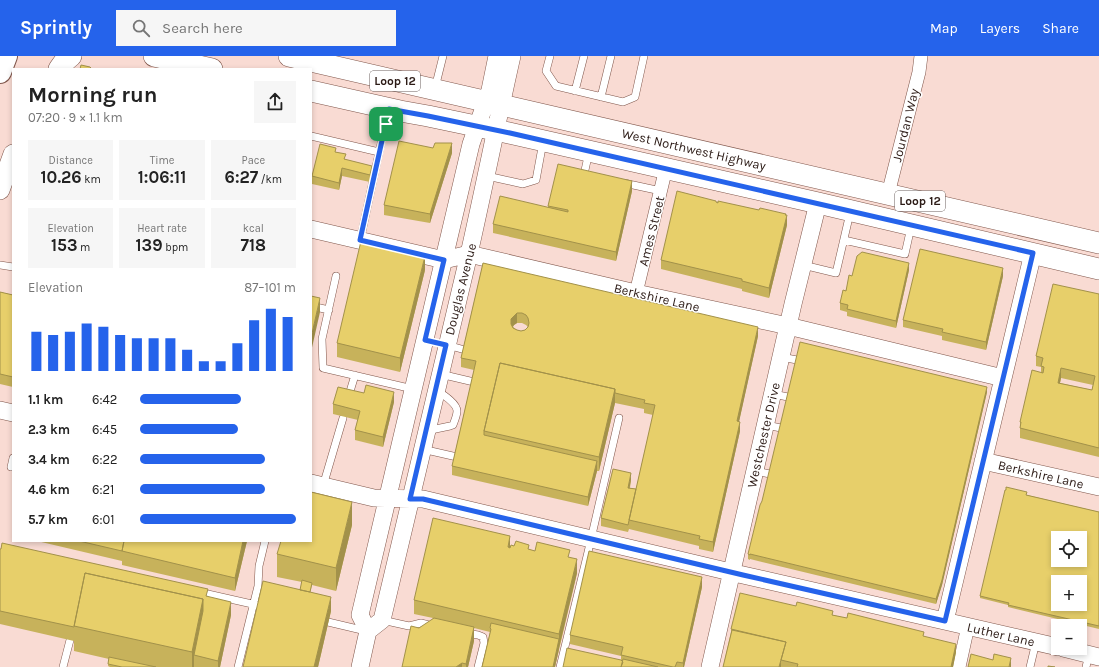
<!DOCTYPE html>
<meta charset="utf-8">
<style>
:root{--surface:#fff;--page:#f6f6f6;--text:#222;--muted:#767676;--accent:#2563eb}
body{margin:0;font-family:Karla,sans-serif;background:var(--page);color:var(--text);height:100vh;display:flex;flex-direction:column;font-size:15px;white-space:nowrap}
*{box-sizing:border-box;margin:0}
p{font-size:13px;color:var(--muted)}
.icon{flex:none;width:22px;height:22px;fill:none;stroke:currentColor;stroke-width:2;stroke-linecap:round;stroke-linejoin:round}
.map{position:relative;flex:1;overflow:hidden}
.drawer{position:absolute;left:12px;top:12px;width:300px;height:474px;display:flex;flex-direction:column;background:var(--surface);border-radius:0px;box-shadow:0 2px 6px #0003}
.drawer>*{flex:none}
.buttons{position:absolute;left:1051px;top:475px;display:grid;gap:8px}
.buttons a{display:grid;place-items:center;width:36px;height:36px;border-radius:0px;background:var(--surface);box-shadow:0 2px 6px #0003;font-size:20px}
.pin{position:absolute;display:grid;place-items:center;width:34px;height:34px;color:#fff;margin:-17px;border-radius:8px;box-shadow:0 2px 6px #0006}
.round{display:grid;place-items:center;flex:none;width:42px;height:42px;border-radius:0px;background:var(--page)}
.head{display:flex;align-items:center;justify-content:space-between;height:68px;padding:0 16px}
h1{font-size:22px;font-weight:700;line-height:30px}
.figures{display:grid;grid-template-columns:repeat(3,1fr);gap:6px;height:68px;padding:4px 16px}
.figures div{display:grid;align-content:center;border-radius:0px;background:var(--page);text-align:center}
.figures b{font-size:17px;font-weight:700}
.figures small{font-size:11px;font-weight:400}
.figures p{font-size:11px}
.chart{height:112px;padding:8px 16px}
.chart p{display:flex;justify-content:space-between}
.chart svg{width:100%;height:72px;margin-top:4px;stroke:var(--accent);stroke-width:6}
ul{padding:0 16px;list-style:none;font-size:13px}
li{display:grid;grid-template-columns:64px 48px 1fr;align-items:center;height:30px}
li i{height:10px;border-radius:5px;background:var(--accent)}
header{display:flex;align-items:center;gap:24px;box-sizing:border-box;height:56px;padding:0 20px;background:var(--accent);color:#fff}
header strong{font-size:19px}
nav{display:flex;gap:22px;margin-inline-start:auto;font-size:14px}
.search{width:280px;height:36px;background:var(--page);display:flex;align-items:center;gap:10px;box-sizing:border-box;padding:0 14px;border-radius:0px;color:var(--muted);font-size:15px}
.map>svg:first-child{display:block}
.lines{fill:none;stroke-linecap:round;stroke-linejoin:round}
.service-casing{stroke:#81574c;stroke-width:8}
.minor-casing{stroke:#81574c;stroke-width:14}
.tertiary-casing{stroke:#81574c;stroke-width:18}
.secondary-casing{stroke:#81574c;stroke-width:20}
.primary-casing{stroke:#81574c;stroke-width:22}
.motorway-casing{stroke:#81574c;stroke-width:24}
.service{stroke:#fff;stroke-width:7}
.minor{stroke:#fff;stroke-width:13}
.tertiary{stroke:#fff;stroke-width:17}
.secondary{stroke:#fff;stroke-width:19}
.primary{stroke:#fff;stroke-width:21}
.motorway{stroke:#fff;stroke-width:22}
.wall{fill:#c7b25b;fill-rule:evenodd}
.shaded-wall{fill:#a2914a}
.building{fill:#e7cf6a;stroke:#a2914a;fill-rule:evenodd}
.route-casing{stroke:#fff;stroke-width:8}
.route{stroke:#2563eb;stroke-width:5}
.labels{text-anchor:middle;stroke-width:3;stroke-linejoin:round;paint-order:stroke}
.shield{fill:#fff;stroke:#6b5f5c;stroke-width:1}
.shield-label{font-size:12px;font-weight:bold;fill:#2c1b16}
.street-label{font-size:13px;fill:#2c1b16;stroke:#fff}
</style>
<header>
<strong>Sprintly</strong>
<div class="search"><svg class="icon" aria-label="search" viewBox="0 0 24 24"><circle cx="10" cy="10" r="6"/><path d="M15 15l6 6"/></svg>Search here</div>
<nav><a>Map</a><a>Layers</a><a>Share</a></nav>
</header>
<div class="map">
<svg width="1099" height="611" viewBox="0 0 1099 611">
<rect width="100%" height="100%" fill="#f9dbd3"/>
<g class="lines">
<defs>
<path id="service" d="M550,0L546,15L556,30L623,46L635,41L644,0
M435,32L443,0
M575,35L584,0
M601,41L611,0
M311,80L379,96
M487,120L523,128L536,124L543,86
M583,123L589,96
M624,127L661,135
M844,184L905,198L911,171
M360,185L388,55
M0,209L13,211
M803,209L836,217L850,157
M336,220L322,283L323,312L413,333
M311,250L329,254
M447,289L465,294
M781,301L797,304
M440,318L474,326
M773,338L788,341
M348,342L355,319
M766,369L781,372
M426,375L450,370L453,369C455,364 457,359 457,355C457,347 442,338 436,334
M422,393L457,401
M11,411L13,402
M755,415L770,418
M323,430L343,362
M199,536L261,550
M382,564L409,570L421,567L433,570
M328,566L366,575
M466,577L478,579L483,581L484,587L478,611
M63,611L70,584
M238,611L258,530L259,510L265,485
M560,611L588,496L619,362
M1030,611L1036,586
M1086,611L1089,598"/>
<path id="minor" d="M888,138L919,16L921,0
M636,237L666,112
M959,611L968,570"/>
<path id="tertiary" d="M311,173L444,204L469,198L636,237L788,270L1003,322
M0,354L13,357
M983,405L1099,431
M311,427L374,442L423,443L743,519L1058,591
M945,565L1033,197
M368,575L360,559L471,88L490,34L497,0
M1063,592L1099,601
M360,611L368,575L382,564C410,442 439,320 469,198C484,132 497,66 512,0
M710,611L793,248L818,147"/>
<path id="secondary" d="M0,134L13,98"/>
<path id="primary" d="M154,0L212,13
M289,0L1099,187
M59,13L64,6L71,0
M311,35L400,55L428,60L509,77L818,147L1099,213"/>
<path id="motorway" d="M0,16L6,0"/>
</defs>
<use href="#service" class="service-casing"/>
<use href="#minor" class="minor-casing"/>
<use href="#tertiary" class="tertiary-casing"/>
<use href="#secondary" class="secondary-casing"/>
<use href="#primary" class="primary-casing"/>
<use href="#motorway" class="motorway-casing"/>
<use href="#service" class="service"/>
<use href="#minor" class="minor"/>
<use href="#tertiary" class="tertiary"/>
<use href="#secondary" class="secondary"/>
<use href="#primary" class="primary"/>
<use href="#motorway" class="motorway"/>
</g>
<path class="wall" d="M433,92L452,97L430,167L384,159V149Z
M336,96L346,104L372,117L370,126L342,120L339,134L312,128V120Z
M632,135L616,205L493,177V168L548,151V150Z
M716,146L786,159L787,169L769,242L742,235V233L661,213V204Z
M483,207L758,280L739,365L740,375L713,496L699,493V490L629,473L628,476L601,470V462L631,424L630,432L636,433L653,359L644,357V353L615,347L599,415H597L588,450L452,419V410L474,314L461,311V302ZM517,267H522L526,269L528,271L525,274L521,275L517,274L513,271L514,269Z
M425,214L400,316L337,301V287Z
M909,214L896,272L847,260V256L840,254V247L852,220Z
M1003,220L986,294L942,284V280L903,271V264Z
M0,236L13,239V331L0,328Z
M1099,238V401L1020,382V366L1041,316V311L1036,310V300ZM1061,322L1093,329L1092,334L1060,327Z
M987,336L942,529L936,548L750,503V504L748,503V498Z
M394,346L383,391L355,384V374L358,364L333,358V348Z
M1027,439L1099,456V573L1008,551V549L980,542V540Z
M352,469L336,535L312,529L310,537L331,555L318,611H243L300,534L302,526L277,521V498Z
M37,485H247L235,535L122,509V505Z
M510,491L529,494L570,502L577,517L555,611H482L490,576L474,572V585L468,611H402L433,562L414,558V544Z
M0,493L208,540L231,559L220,611H110L108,610L109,603L74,595V585L0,568Z
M702,531L684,611H563L621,605V600L570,588V579Z
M796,550L924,581L956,596L953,611H723L731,576V573Z"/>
<path class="shaded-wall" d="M452,87V97L430,167V158Z
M372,110V117L370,126V119Z
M342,112V120L339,134V127Z
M632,125V135L616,205V196Z
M787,159V169L769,242V232Z
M425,200V214L400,316V302Z
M909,207V214L896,272V265Z
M1003,212V220L986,294V286Z
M320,242V256L311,296V282Z
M517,257V267L514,269L511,273V263Z
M758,271V280L737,375V365Z
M1061,312V322L1058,336V327Z
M987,331V336L942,529L936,548V543Z
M615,333V347L599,415V401Z
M394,336V346L383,391V381Z
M740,366V375L713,496V486Z
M597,405V415L588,450V441Z
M631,417V424L628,439V432Z
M352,446V469L336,535V512Z
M510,480V494L508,491Z
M243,485H247L235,535V522Z
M577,503V517L559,592V578Z
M702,521V531L684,611H683V607Z
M331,541V555L318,611H314Z
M203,543V568L194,599V611H192V596Z
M231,546V559L220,611H218V605Z
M474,571V585L468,611H466V608Z
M559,583V593L555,611H553Z
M786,586L781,604V611H779Z
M956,588V596L953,611H951Z
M1011,602V611H1009Z
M462,607V611H456Z"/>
<path class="building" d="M81,9L90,11L92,13H80Z
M399,85L433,92L435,87H452L430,158L384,149Z
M320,88L336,92L335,96L346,98L344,103L372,110L370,119L342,112L339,127L312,120Z
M558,108L632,125L616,196L493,168L500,140L568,156V154L548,150Z
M677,135L716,145V146L718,147V145L759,154L760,152L786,158L785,159H787L769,232L742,225V223L661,204Z
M361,185L425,200L400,302L337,287Z
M920,193L1003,212L986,286L942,276L943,273L903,264Z
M862,196L909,207L896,265L847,253L848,249L840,247L843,234L846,235L849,219L852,220L857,200Z
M483,207L758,271L737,365L740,366L713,486L699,483L700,480L629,464L655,349L644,347L645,344L615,337V333L500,307L484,375V379L597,405L588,441L452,410L476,305L461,302ZM517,257H522L526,259L528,262L529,267L528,271L525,274L521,275L517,274L513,272L511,268V263Z
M1053,228L1099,238V392L1020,372L1021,366H1020L1032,314L1043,317L1044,311L1041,310L1043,302L1036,300ZM1061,312L1095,320L1092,334L1058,327Z
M0,236L13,239V321L0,318Z
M311,240L320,242L311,282Z
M800,286L987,331L942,524L936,543L750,498V499L748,498L760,449L762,445Z
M500,307L615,333L599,401L484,375Z
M366,329L394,336L383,381L355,374L360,355L333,348L338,331L364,337Z
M613,413L631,417L628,432L636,433L628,469L601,462Z
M1006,431L1027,436L1026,439L1099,456V570L1008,549L1009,547L980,540L1005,434H1006ZM1058,482H1080V504H1058ZM1058,526H1080V548H1058Z
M311,436L352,446L336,512L277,498L281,485H311Z
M433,462L510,480L508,491L510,492L511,489L514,490L516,485L529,489L528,493L535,495L537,486L570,494L568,501L577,503L559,578L414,544Z
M79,485H124L122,495Z
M124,485H243L235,522L122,495Z
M2,487L208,533L206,540L231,546L218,605L194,599L203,555V543L85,517L74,571L0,555V493H1Z
M589,495L702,521L683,607L677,606L675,611H673L621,599L623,591L570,579Z
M85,517L203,543L192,596L74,570Z
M302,524L312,527L310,536L300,534Z
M263,525L331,541L314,611H243Z
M740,537L796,550L797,546L833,555L832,559L847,562L848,557L924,576L923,580L956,588L951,611H797L798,608L781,604L786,586L731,573Z
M434,562L474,571L466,608L462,607L456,611H402L411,570L419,572Z
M491,567L559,583L553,611H482L491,573L490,572Z
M732,574L786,586L779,611H723Z
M567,592L621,604L623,606L621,611H563Z
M971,598L993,604L994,598L1011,602L1009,611H968Z
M109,601L156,611H122L108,608Z
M623,603L658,611H621Z
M1048,610L1055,611H1048Z"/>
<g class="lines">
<defs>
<path id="route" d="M389,53L428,60L510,77L1033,197L945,565L743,519L423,443H410L446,289L425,284L444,204L360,184Z"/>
</defs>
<use href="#route" class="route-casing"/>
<use href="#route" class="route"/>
</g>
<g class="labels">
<g class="shield">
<rect x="370" y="15" width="50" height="20" rx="3"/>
<rect x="895" y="135" width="50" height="20" rx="3"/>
</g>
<g class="shield-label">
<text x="395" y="29">Loop 12</text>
<text x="920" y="149">Loop 12</text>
</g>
<g class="street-label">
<text transform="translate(905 69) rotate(-76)" y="5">Jourdan Way</text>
<text transform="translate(694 93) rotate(13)" y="5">West Northwest Highway</text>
<text transform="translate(651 175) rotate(-76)" y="5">Ames Street</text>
<text transform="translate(460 233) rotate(-76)" y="5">Douglas Avenue</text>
<text transform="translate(657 241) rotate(13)" y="5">Berkshire Lane</text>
<text transform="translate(763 379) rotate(-77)" y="5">Westchester Drive</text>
<text transform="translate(1041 418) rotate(13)" y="5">Berkshire Lane</text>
<text transform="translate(1001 578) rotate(13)" y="5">Luther Lane</text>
</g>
</g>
</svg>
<div class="buttons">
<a><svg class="icon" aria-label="locate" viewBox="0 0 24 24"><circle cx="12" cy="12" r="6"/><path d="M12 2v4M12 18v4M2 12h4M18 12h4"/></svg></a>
<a>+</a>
<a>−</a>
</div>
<div class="pin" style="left:386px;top:68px;background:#1e9e55"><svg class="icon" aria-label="arrive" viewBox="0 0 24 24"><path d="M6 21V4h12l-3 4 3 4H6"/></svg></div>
<section class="drawer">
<div class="head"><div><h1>Morning run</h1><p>07:20 · 9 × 1.1 km</p></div><a class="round"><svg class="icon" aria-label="share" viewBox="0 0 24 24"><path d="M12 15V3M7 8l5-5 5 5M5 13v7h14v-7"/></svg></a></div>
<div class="figures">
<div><p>Distance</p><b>10.26<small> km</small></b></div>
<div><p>Time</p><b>1:06:11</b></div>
<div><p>Pace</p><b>6:27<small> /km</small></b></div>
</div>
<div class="figures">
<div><p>Elevation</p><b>153<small> m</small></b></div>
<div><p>Heart rate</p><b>139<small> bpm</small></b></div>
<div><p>kcal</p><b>718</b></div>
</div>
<div class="chart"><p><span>Elevation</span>87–101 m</p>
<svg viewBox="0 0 160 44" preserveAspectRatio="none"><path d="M5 44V20M15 44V22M25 44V20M35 44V15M45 44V17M55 44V22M65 44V24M75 44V24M85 44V24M95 44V31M105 44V38M115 44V38M125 44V27M135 44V13M145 44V6M155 44V11"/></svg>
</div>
<ul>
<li><b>1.1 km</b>6:42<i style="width:65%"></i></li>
<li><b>2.3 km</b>6:45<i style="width:63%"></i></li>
<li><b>3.4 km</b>6:22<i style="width:80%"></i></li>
<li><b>4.6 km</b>6:21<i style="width:80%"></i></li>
<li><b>5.7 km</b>6:01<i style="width:100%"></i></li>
</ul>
</section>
</div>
